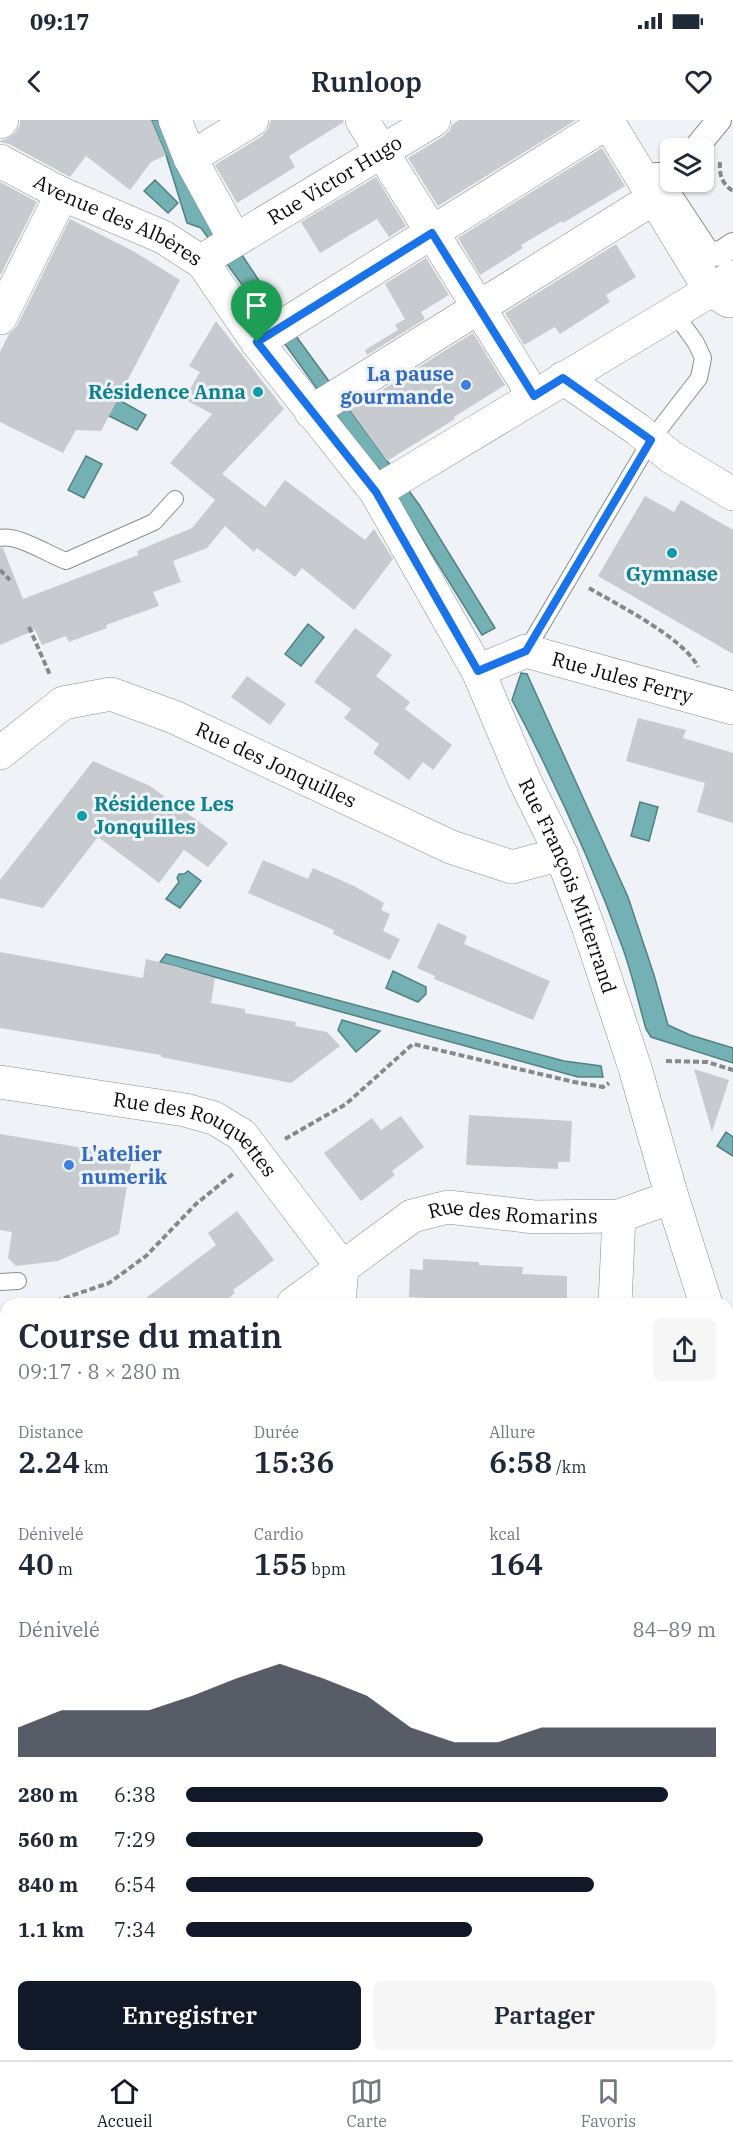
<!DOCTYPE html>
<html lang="fr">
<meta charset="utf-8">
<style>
:root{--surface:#fff;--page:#f6f6f7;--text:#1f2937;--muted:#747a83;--line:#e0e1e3;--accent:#111827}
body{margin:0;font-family:"IBM Plex Serif",serif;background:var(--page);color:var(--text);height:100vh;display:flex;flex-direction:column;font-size:22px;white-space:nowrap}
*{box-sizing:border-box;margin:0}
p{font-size:20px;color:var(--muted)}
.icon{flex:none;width:33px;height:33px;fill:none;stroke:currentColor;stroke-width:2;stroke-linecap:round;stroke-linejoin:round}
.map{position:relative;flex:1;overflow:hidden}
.panel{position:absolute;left:0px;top:1178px;width:734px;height:764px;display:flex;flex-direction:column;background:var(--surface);border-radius:18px 18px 0 0;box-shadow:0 2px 4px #0004}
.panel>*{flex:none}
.controls{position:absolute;left:660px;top:18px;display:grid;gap:12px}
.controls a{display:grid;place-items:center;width:54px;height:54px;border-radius:9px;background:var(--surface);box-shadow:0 2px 4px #0004;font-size:30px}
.pin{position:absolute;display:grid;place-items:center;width:51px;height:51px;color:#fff;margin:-62px -26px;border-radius:50% 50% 50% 0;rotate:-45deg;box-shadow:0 0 6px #0007}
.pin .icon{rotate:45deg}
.round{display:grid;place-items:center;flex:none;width:63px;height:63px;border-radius:9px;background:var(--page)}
.head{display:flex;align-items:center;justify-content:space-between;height:102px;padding:0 18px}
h1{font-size:33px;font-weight:600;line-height:45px}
.stats{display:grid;grid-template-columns:repeat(3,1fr);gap:9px;height:102px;padding:6px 18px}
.stats div{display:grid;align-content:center}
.stats b{font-size:30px;font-weight:600}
.stats small{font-size:16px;font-weight:400}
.stats p{font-size:16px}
.chart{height:168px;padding:12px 18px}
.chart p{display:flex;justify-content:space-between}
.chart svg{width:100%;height:108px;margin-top:6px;fill:var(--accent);opacity:.7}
.button{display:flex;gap:12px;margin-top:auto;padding:12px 18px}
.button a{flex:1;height:69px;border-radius:9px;background:var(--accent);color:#fff;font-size:24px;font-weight:600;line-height:69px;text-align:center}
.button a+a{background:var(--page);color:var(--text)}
ul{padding:0 18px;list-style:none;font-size:20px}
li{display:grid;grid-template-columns:96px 72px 1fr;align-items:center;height:45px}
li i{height:15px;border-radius:8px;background:var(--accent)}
.status{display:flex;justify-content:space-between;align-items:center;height:42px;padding:0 30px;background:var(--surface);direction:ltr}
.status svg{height:16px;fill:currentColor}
header{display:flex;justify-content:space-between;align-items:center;height:78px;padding:0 18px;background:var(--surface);font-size:27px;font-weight:600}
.tabs{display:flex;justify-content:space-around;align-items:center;height:84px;border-top:2px solid var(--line);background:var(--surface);font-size:16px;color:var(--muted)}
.tabs a{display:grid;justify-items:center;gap:3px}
.tabs .on{color:var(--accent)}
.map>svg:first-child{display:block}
.water{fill:#74b1b4;stroke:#548082;stroke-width:1.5}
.building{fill:#c7cacf}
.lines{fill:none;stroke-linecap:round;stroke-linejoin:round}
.service-casing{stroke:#8a8d91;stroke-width:18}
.pedestrian-casing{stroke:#8a8d91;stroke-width:26}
.minor-casing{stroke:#8a8d91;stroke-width:34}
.tertiary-casing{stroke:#8a8d91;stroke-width:34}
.path{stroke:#85888c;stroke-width:4;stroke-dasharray:6 3;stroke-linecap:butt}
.service{stroke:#fff;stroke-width:16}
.pedestrian{stroke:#fff;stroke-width:24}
.minor{stroke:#fff;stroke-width:33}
.tertiary{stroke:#fff;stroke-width:33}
.route-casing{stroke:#fff;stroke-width:12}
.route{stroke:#1a73e8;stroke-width:8}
.shop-dot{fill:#3f7fe0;stroke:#eff3f8;stroke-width:2}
.culture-dot{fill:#0f9aa8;stroke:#eff3f8;stroke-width:2}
.labels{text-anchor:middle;stroke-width:6;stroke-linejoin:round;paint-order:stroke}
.street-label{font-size:20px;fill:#0b0c0e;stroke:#eff3f8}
.shop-label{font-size:20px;font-weight:bold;fill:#366cbe;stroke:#eff3f8;text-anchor:end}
.culture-label{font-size:20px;font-weight:bold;fill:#0d838f;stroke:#eff3f8;text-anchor:end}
</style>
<div class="status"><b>09:17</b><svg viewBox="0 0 49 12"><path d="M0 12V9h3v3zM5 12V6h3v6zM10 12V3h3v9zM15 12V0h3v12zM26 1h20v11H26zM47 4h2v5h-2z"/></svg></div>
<header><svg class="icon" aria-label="back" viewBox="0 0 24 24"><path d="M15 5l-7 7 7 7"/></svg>Runloop<svg class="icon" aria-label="heart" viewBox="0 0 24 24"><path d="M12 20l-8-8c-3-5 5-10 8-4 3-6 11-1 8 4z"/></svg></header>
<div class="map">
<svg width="733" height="1940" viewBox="0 0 733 1940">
<rect width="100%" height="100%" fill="#eff3f8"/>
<path class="water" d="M151,0H167L242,135L293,212L420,386L495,508L482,515L378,347L373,346L201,108L187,103L166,35Z
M155,60L178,83L168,93L144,71Z
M112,276L146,295L137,310L103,293Z
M86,336L102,344L84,378L68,370Z
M308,504L324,517L301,546L285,534Z
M521,553L527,554L628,777L654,855L668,905L690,915L733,928V943L651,917L646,909C638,881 632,853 622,826C591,741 554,660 512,580Z
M640,682L658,687L649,721L631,716Z
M188,751L201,761L180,788L166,779L179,762L177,758L179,754H184Z
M166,834L564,941L601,946L603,957H578L160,842Z
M393,851L426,867V874L418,882L386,868Z
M342,900L380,911L356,932L338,910Z
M726,1012L733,1017V1036L717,1026Z"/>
<path class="building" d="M20,0H151L166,35L151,42L130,70L86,36L70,57L9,24L0,22L1,20H5L15,13L20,5Z
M271,0H343L344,2L289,36L295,47L237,83L215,45L262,16L268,9Z
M459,0H576L438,86L408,38L444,16L450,10L452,5Z
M602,28L625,66L563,103L562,101L521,125L523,128L480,155L458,118Z
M376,57L406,106L389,117L377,99L320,133L301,102Z
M0,62L37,82L1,154H0Z
M70,99L133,131L180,160L101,311L76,310L63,333L0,302V232L9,214L17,206Z
M616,124L636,157L606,175L610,182L560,214L555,207L524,225L505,193Z
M426,138L449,175L421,192L425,199L367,235L365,230L398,210L395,205L405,199L385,164Z
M216,201L284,289L222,354L265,387L285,360L365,420L374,409L393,439L354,490L302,448L295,457L257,428L254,432L225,406L207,428L173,441L181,462L153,472L159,486L106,505L107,508L69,522L66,516L42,525L35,510L0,525V428H3L23,479L138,435L137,431L192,408L215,380L170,343L212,294L184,279L200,252L189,246Z
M473,213L505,265L454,297L455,299L387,341L350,290Z
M645,376L674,392L681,380L733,410V534L598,456Z
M355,508L392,535L376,556L410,582L405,589L452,625L433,650L423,642L409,660L373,633L379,624L344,598L351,589L314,562Z
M247,556L286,584L270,605L231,577Z
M638,598L686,610L683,618L733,633V703L697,692L705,663L626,641Z
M93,641L150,666L228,723L208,747L184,730L159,763L98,717L43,788L0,778V760Z
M263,740L308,759L313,748L354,766L384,783L381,790L390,794L383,811L400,819L390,840L333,814L334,810L248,773Z
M438,803L467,816L464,824L550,861L533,900L434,859L435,856L417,848Z
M0,832L143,858L146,839L175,846L215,858L211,883L245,889V893L296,902L295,906L327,912L340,926L291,963L161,937V935L0,908Z
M694,949L729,960L712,1012Z
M469,995L572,1001L570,1042H558V1049L466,1045Z
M401,996L424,1027L392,1051L395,1055L361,1081L324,1033L372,998L381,1010Z
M0,1014L132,1036L119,1114L58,1141L16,1146L8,1138L12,1112L0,1110Z
M237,1091L274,1140L233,1170L235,1173L221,1184H138L216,1125L208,1113Z
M423,1139L479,1142V1145L523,1147L522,1154L567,1156V1184H477V1181L409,1177L410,1149L423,1150Z"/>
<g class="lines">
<defs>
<path id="service" d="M0,418C18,414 49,435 66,441L154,402L175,379
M526,531L651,320L699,258L703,238L696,223L674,192
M0,1162L18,1161
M111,1940L113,1935"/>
<path id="pedestrian" d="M696,28L719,0
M670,55H656L707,132C718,137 724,131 733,125"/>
<g id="minor">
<path d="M175,0L190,38L235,120"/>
<path d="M362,0L534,276"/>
<path d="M607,0L710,170L729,181"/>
<path d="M0,2L2,0"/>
<path d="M190,38L252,0"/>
<path id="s1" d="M0,41L62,74L163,117L203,143L257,222L376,372L478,551L524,659L561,734L588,806L635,948L672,1077L706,1184"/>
<path id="s2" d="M203,143L211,135L434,0"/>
<path d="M0,198L62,74"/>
<path d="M257,222L608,2"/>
<path d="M563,258L637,309L671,337L733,374"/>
<path d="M311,292L654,78"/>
<path d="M376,372L733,157"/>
<path id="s3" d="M478,551L526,531L733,588"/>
<path id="s4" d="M0,633L63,583L111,574L174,597L451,727L512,747L561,734"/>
<path id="s5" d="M0,962L185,990L214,998L242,1015L342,1147L339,1184"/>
<path id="s6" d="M293,1184L412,1096L448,1087L534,1097L619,1096L672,1077"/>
<path d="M615,1184L619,1096"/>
<path d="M728,1254L733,1273"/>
<path d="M0,1578L6,1563"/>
<path d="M0,1605L6,1607"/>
<path d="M583,1940V1935"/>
</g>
<path id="tertiary" d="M0,1763L6,1765
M728,1899L733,1900"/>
</defs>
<use href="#service" class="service-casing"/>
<use href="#pedestrian" class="pedestrian-casing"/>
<use href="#minor" class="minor-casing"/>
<use href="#tertiary" class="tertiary-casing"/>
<path class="path" d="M720,42C719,55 722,64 733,71
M0,450L10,460
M589,468C618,485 684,518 698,547
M29,507L50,555
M666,941L707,942L733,950
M285,1019L346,984L413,924L574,962L603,967L609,963
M47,1184L109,1163L146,1136L196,1084L234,1053"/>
<use href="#service" class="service"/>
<use href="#pedestrian" class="pedestrian"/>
<use href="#minor" class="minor"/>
<use href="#tertiary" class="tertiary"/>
</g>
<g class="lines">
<defs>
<path id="route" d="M432,113L534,276L563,258L651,320L526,531L478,551L376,372L257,222Z"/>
</defs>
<use href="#route" class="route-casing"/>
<use href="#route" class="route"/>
</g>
<g class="shop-dot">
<circle cx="466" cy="265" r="6"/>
<circle cx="69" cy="1045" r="6"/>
</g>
<g class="culture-dot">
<circle cx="258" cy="272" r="6"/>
<circle cx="672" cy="433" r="6"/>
<circle cx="82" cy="696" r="6"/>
</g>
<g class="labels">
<g class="street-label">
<text dy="7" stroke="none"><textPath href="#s2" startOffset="156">Rue Victor Hugo</textPath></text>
<text dy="7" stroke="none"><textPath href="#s1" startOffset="132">Avenue des Albères</textPath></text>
<text dy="7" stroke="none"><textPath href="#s3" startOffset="152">Rue Jules Ferry</textPath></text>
<text dy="7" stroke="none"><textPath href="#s4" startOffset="309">Rue des Jonquilles</textPath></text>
<text dy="7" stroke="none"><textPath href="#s1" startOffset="954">Rue François Mitterrand</textPath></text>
<text dy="7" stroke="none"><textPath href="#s5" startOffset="207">Rue des Rouquettes</textPath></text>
<text dy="7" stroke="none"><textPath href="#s6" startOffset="250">Rue des Romarins</textPath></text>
</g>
<g class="shop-label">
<text x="454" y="261">La pause<tspan x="454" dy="23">gourmande</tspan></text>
<text x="81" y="1041" text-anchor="start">L'atelier<tspan x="81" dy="23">numerik</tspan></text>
</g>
<g class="culture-label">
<text x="246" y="279">Résidence Anna</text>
<text x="672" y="461" text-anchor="middle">Gymnase</text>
<text x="94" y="691" text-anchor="start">Résidence Les<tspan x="94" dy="23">Jonquilles</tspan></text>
</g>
</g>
</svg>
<div class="controls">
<a><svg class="icon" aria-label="layers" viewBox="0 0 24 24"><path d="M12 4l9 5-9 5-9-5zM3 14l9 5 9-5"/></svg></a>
</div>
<div class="pin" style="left:257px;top:222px;background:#1e9e55"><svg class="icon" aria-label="arrive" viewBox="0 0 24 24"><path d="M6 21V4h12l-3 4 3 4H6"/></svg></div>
<section class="panel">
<div class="head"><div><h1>Course du matin</h1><p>09:17 · 8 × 280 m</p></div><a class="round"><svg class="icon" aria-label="share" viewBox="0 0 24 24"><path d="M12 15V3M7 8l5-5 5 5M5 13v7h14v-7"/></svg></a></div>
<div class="stats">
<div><p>Distance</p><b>2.24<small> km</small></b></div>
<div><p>Durée</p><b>15:36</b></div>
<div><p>Allure</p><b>6:58<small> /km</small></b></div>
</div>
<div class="stats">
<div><p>Dénivelé</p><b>40<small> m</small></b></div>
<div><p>Cardio</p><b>155<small> bpm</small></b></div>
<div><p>kcal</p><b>164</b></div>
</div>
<div class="chart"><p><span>Dénivelé</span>84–89 m</p>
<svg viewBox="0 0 160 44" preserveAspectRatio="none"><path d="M0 44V32L10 25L20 25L30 25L40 19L50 12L60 6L70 12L80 19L90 32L100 38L110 38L120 32L130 32L140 32L150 32L160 32V44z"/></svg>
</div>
<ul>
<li><b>280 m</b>6:38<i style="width:91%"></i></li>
<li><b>560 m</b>7:29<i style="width:56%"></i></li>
<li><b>840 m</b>6:54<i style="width:77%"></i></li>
<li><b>1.1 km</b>7:34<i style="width:54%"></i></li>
</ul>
<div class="button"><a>Enregistrer</a><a>Partager</a></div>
</section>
</div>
<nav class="tabs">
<a class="on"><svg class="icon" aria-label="home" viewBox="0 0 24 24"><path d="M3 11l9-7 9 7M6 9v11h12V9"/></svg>Accueil</a>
<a><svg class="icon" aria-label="map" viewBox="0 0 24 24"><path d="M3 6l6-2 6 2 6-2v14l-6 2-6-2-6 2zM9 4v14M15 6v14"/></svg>Carte</a>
<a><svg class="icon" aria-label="saved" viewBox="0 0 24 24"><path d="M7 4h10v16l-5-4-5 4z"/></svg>Favoris</a>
</nav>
